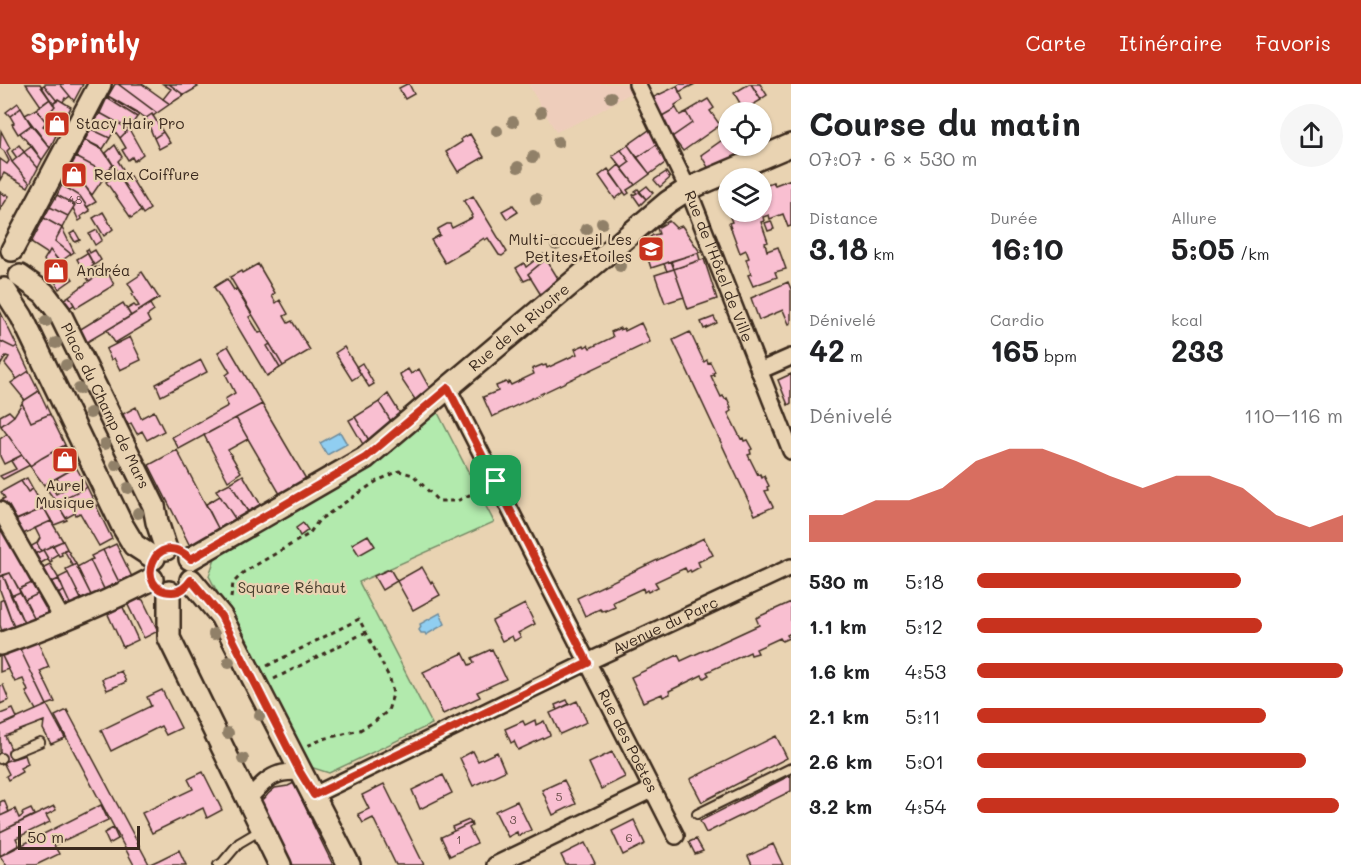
<!DOCTYPE html>
<html lang="fr">
<meta charset="utf-8">
<style>
:root{--surface:#fff;--page:#f6f6f6;--text:#202124;--muted:#757577;--accent:#c8321e}
body{margin:0;font-family:Mali,sans-serif;background:var(--page);color:var(--text);height:100vh;display:flex;flex-direction:column;font-size:22px;white-space:nowrap}
*{box-sizing:border-box;margin:0}
p{font-size:20px;color:var(--muted)}
.icon{flex:none;width:33px;height:33px;fill:none;stroke:currentColor;stroke-width:2;stroke-linecap:round;stroke-linejoin:round}
.map{position:relative;flex:1;overflow:hidden}
.panel{display:flex;flex-direction:column;background:var(--surface);width:570px}
.panel>*{flex:none}
.controls{position:absolute;left:718px;top:18px;display:grid;gap:12px}
.controls a{display:grid;place-items:center;width:54px;height:54px;border-radius:50%;background:var(--surface);box-shadow:0 2px 4px #0004;font-size:30px}
.scale{position:absolute;left:18px;bottom:15px;width:122px;box-sizing:border-box;padding-left:6px;border:3px solid #3b2a1e;border-top:0;font-size:16px;line-height:21px;white-space:nowrap;color:#3b2a1e;-webkit-text-stroke:4px #e9d3b2;paint-order:stroke}
.pin{position:absolute;display:grid;place-items:center;width:51px;height:51px;color:#fff;margin:-26px;border-radius:12px;box-shadow:0 3px 9px #0006}
.round{display:grid;place-items:center;flex:none;width:63px;height:63px;border-radius:32px;background:var(--page)}
.headline{display:flex;align-items:center;justify-content:space-between;height:102px;padding:0 18px}
h1{font-size:33px;font-weight:700;line-height:45px}
.stats{display:grid;grid-template-columns:repeat(3,1fr);gap:9px;height:102px;padding:6px 18px}
.stats div{display:grid;align-content:center}
.stats b{font-size:30px;font-weight:700}
.stats small{font-size:16px;font-weight:400}
.stats p{font-size:16px}
.chart{height:168px;padding:12px 18px}
.chart p{display:flex;justify-content:space-between}
.chart svg{width:100%;height:108px;margin-top:6px;fill:var(--accent);opacity:.7}
ul{padding:0 18px;list-style:none;font-size:20px}
li{display:grid;grid-template-columns:96px 72px 1fr;align-items:center;height:45px}
li i{height:15px;border-radius:8px;background:var(--accent)}
header{display:flex;align-items:center;gap:36px;box-sizing:border-box;height:84px;padding:0 30px;background:var(--accent);color:#fff}
header strong{font-size:28px}
nav{display:flex;gap:33px;margin-inline-start:auto;font-size:21px}
main{display:flex;flex:1;min-height:0}
.map>svg:first-child{display:block}
.built{fill:#eecdbb}
.green{fill:#b2eaad;stroke:#768a66;stroke-width:1.5}
.water{fill:#90cef1;stroke:#6e8c9d;stroke-width:1.5}
.building{fill:#f9bfd1;stroke:#3b2a1e;stroke-width:1.5}
.lines{fill:none;stroke-linecap:round;stroke-linejoin:round}
.lane-casing{stroke:#3b2a1e;stroke-width:12}
.street-casing{stroke:#3b2a1e;stroke-width:20}
.secondary-casing{stroke:#3b2a1e;stroke-width:26}
.path{stroke:#3b2a1e;stroke-width:3;stroke-dasharray:4.5 4.5;stroke-linecap:butt}
.lane{stroke:#e9d3b2;stroke-width:8}
.street{stroke:#e9d3b2;stroke-width:15}
.secondary{stroke:#e9d3b2;stroke-width:21}
.tree{fill:#908068}
.route-casing{stroke:#fff;stroke-width:12}
.route{stroke:#c8321e;stroke-width:8}
.labels{text-anchor:middle;stroke-width:4.5;stroke-linejoin:round;paint-order:stroke}
.number-label{font-size:12px;fill:#6a4f4b}
.poi-label{font-size:15px;fill:#3b2a1e;stroke:#e9d3b2;text-anchor:start}
.street-label{font-size:15px;fill:#3b2a1e;stroke:#e9d3b2}
.park-label{font-size:15px;fill:#473d2c;stroke:#e9d3b2}
</style>
<header>
<strong>Sprintly</strong>
<nav><a>Carte</a><a>Itinéraire</a><a>Favoris</a></nav>
</header>
<main>
<div class="map">
<svg width="791" height="781" viewBox="0 0 791 781">
<rect width="100%" height="100%" fill="#e9d3b2"/>
<filter id="ink" filterUnits="userSpaceOnUse"><feTurbulence type="fractalNoise" baseFrequency=".0167" numOctaves="2"/><feDisplacementMap in="SourceGraphic" scale="12" xChannelSelector="R" yChannelSelector="G"/><feConvolveMatrix kernelMatrix="1 2 1 2 8 2 1 2 1" color-interpolation-filters="sRGB"/></filter>
<g filter="url(#ink)">
<path class="built" d="M528,0H628L632,8L590,33L556,48Z"/>
<path class="green" d="M436,325L494,438L359,498L432,640L329,689L307,682L209,492L217,468Z"/>
<path class="water" d="M340,348L347,360L327,371L320,359Z
M440,529L445,540L426,551L425,549H421L419,546L421,543L420,540Z"/>
<path class="building" d="M26,0H40L50,15L41,22Z
M45,0H60L70,12L66,15L65,14L63,18L58,15L57,17L44,1Z
M60,0H83L74,17Z
M115,0H118L157,29L153,32L152,30L146,34L108,12Z
M118,0H142L170,20L157,29Z
M163,0H169L184,11L170,20L163,15L171,5Z
M169,0H194L198,3L184,11Z
M407,0H409L414,10L405,15L399,4Z
M680,0H695L679,8L677,2Z
M749,0H751L761,16L744,26L734,9Z
M751,0H760L767,11L761,15Z
M44,1L57,17L53,20L41,3Z
M677,2L683,16L675,21L676,24L662,32L652,14Z
M108,12L139,31L137,33L107,14Z
M107,14L137,33L129,45L100,29Z
M50,15L55,22L50,28L64,37L57,49L43,42L46,38L36,25Z
M58,15L71,23L64,37L50,28L55,22L53,20Z
M708,15L714,24L710,27L720,41L683,67L672,53L692,39L686,28Z
M18,19L21,24L10,32L6,28Z
M21,24L31,41L18,50L12,40L14,39L10,32Z
M676,24L680,31L686,28L692,39L672,53L662,32Z
M36,25L46,38L43,42L57,49L50,64L25,31Z
M100,29L118,39L110,54L91,45Z
M152,30L163,48L154,54L146,34Z
M118,39L129,45L120,54L114,46Z
M31,41L50,64L42,76L20,49Z
M652,44L659,59L637,74L628,61Z
M91,45L110,54L103,65L85,56Z
M129,45L143,70L134,77L132,73L128,76L122,66L126,64L120,54Z
M1,47L10,64L7,67L12,78L30,99L28,103L4,89L0,96V75L7,80L9,77L4,67L0,64Z
M163,48L170,59L159,65L154,54Z
M470,50L484,73L458,88L446,68L462,58L461,55Z
M728,52L729,56L727,57L729,62L733,64L735,63L740,71L709,85L701,71Z
M85,56L103,66L113,81L101,92L95,83L76,73Z
M659,59L669,76L650,90L637,74Z
M19,61L24,68L17,74L12,67Z
M115,61L122,73L118,77L123,85L118,89L106,69Z
M628,61L650,90L635,101L622,84L630,78L621,66Z
M32,62L42,76L38,84L24,68Z
M621,66L630,78L622,84L612,72Z
M24,68L38,84L30,99L12,78Z
M76,73L95,83L103,95L92,111L85,102L66,92Z
M619,81L635,101L627,106L629,109L626,111L610,89Z
M608,85L624,108L615,115L599,92Z
M666,88L670,94L660,103L654,96Z
M118,90L141,127L131,134L106,98Z
M66,92L85,102L96,118L87,123L80,112L62,101Z
M130,92L150,125L143,130L122,97Z
M791,95V142L788,143L783,130L770,135L769,131L763,133L764,137L761,138L768,158L765,159L767,167L778,163L786,185L775,188L777,193L753,202L748,191L751,190L746,175L749,174L746,166L740,169L729,139L732,138L730,133L741,129V128H762V102L773,98L775,101Z
M62,101L80,112L90,127L81,132L82,135L79,137L73,124L75,121L57,111Z
M647,102L653,109L646,115L639,108Z
M638,105L646,115L640,121L633,111L637,109L635,107Z
M0,108L5,111L6,110L9,112L0,126Z
M57,111L75,121L68,132L50,123Z
M473,112L507,168L502,172L499,171L488,154L485,156L484,154L474,161V162L445,179L431,156L440,151L438,148V145L447,140H450L452,144L472,134L471,132L472,131L464,117Z
M513,121L518,128L507,135L502,127Z
M50,123L68,132L62,144L44,134Z
M103,128L113,145L104,152L93,134Z
M44,134L62,144L55,157L71,170L60,178L50,166L48,170L31,159Z
M669,137L676,144L682,142L700,168L651,184L643,159L653,151L659,150L657,144Z
M771,137L774,145L768,147L765,139Z
M62,144L74,168L71,170L55,157Z
M97,146L102,156L95,161L89,150Z
M75,147L80,156L75,158L70,150Z
M88,165L90,169L95,166L101,176L94,181L86,166Z
M50,166L73,195L59,205L44,176Z
M87,169L94,181L84,188L77,175Z
M698,169L700,176L674,185L671,177Z
M543,170L546,175L528,190L531,194L524,197L516,184L524,179L526,183Z
M546,175L559,196L541,211L528,190Z
M704,175L717,215L688,225L674,185Z
M671,177L674,185L667,187L664,180Z
M258,180L275,209L272,212L276,219L280,216L288,230L284,232L288,239L292,237L310,266L283,282L230,193L241,187L242,189Z
M96,183L97,185L99,183L102,189L89,197L85,190Z
M106,185L114,201L76,224L69,212Z
M674,185L684,213L665,219L655,191Z
M142,188L159,214L131,232L127,225L134,221L136,223L139,222L132,210L134,209L128,199L140,191L139,190Z
M227,195L234,206L236,205L252,231L249,233L259,249L262,248L270,260L267,262L280,284L267,292L214,203Z
M788,198L791,205V239L789,240L783,226L759,236L751,214Z
M69,212L74,221L69,224L64,215Z
M123,219L131,232L87,258L79,246Z
M150,220L154,227L147,232L150,238L115,259L107,246Z
M0,227L17,262L14,264L0,257Z
M714,233L717,239L704,245L701,238Z
M641,239L650,258L492,333L483,313L498,307L496,302L506,298L507,300L509,298L511,301L534,290L532,285L542,281L543,282L546,281L547,284L577,270L575,265L584,261L585,263L588,261L590,264L613,253L611,248L620,244V246L624,244L625,247Z
M690,248L704,278L707,276L708,279L710,278L715,288L713,289L714,291L711,292L721,313L723,312L725,315L727,314L731,323L730,324L731,327L728,329L741,355L743,354L744,357L747,356L752,365L750,366L751,370L748,371L758,391L760,390L762,394L764,392L769,402L767,403L768,406L765,407L773,423L755,431L673,256Z
M130,253L141,276L120,286L114,274L111,276L106,265Z
M0,257L14,264L17,262L29,287L17,295L5,280L9,273L6,272L0,282Z
M270,260L283,282L280,284L267,262Z
M228,262L262,320L179,365L172,353L228,322L225,315L235,309L226,291L230,288L218,268Z
M344,263L361,290L352,296L335,269Z
M201,276L207,288L161,312L156,300Z
M362,279L374,300L369,303L356,283Z
M408,285L411,290L419,285L430,305L416,317L402,296L400,290Z
M29,287L39,307L25,316L11,299Z
M791,290V319L788,321L778,296Z
M39,307L50,330L31,338L22,319L24,315L25,316Z
M388,310L401,331L392,339L379,318Z
M379,318L392,339L370,358L355,333Z
M22,319L31,338L50,330L65,361L42,374L30,382L1,342L14,332Z
M262,320L306,395L280,410L236,334Z
M136,323L141,334L154,327L164,347L147,356L142,347L137,350L131,339L128,341L123,330Z
M9,327L14,332L1,342L0,340V332Z
M355,333L370,358L364,362L349,336Z
M236,334L248,355L228,366L241,388L228,397L204,351Z
M7,350L22,371L4,380L0,372V355Z
M65,361L76,383L44,401L30,382L42,374Z
M177,366L219,446L190,462L149,381Z
M22,371L30,381L3,395L0,392L16,385L11,377Z
M76,383L87,403L56,418L44,401L49,398L56,410L63,406L57,394Z
M243,391L261,421L248,428L230,399Z
M27,394L33,405L28,408L21,397Z
M21,397L28,408L33,405L44,424L17,436L9,422L6,424L1,416L5,414L1,408Z
M230,399L249,429L236,436L216,406Z
M87,403L112,455L99,462L80,429L76,431L75,429L66,434L56,418Z
M220,412L236,436L219,446L206,420Z
M56,418L67,436L54,441L44,424Z
M44,424L51,437L21,451L13,437Z
M0,437L34,498L19,505L10,489L0,493Z
M51,437L63,457L41,467L37,459L40,454L35,444Z
M303,439L308,446L300,452L296,444Z
M368,451L375,462L359,471L352,460Z
M704,454L713,471L698,478L700,483L691,488L690,486L687,488L685,484L655,498L658,503L648,508L647,506L644,508L643,504L613,518L615,523L606,527V526L602,527L600,525L585,532L577,514Z
M63,457L67,465L61,468L62,471L59,472L53,461Z
M37,459L41,467L32,471L28,464Z
M116,460L133,495L120,500L103,466Z
M53,461L58,470L51,474L52,477L50,478L43,466Z
M67,465L76,480L73,482L64,466Z
M43,466L48,475L36,482L30,472Z
M103,466L120,500L105,507L90,476L93,475L91,472Z
M90,476L105,507L92,513L77,483Z
M50,480L59,495L47,500L38,486Z
M76,480L92,513L82,517L66,485Z
M422,483L431,499L432,497L440,511L413,526L397,497Z
M390,485L397,497L382,506L374,492Z
M10,489L20,508L11,512L3,491Z
M68,489L82,517L71,522L58,494Z
M3,491L24,539L14,543L0,506V493Z
M59,495L64,507L53,512L47,500Z
M34,498L40,509L25,516L19,505Z
M64,507L71,522L60,527L53,512Z
M20,508L35,536L24,539L11,512Z
M40,509L54,529L35,536L25,516Z
M134,513L143,516L158,547L144,554L126,517Z
M4,515L14,543L2,548L0,541V517Z
M791,518V549L787,551L789,554L782,557L780,554L756,565L758,569L751,571L750,568L707,588L709,591L704,594L702,591L669,607L670,610L663,613L662,610L643,618L631,593L678,571L681,577L759,541L756,534Z
M121,519L138,556L123,563L106,526Z
M525,520L535,540L518,549L521,553L514,557L512,552L502,557L492,537Z
M37,556L49,583L40,587L55,618L47,621L19,563Z
M19,563L47,621L36,626L26,608L28,607L23,595L15,598L1,570Z
M492,565L506,595L477,608L480,613L443,630L423,588L463,569L469,581L474,579L472,574Z
M0,570H1L8,585L0,588Z
M121,587L126,598L107,606L102,595Z
M3,601L9,616L0,620V602Z
M162,606L181,644L166,651L161,642L111,667L101,646L151,622L147,613Z
M567,616L569,620L557,626L555,621Z
M577,617L587,638L560,650L550,629Z
M47,621L65,654L51,660L43,645L44,637L5,652L15,674L3,678L0,672V642Z
M13,625L17,634L0,642V630Z
M67,626L149,780L134,781L55,632Z
M535,636L536,641L544,637L550,651L518,666L514,657L511,659L505,645L523,637L525,641Z
M776,652L787,674L702,718L690,695Z
M473,667L478,677L497,668L505,687L473,702L460,674Z
M612,668L625,693L601,705L589,679Z
M25,671L28,680L20,684L22,688L8,696L6,692L9,690L3,678Z
M203,688L222,726L207,734L203,724L152,749L142,729L193,705L188,695Z
M443,691L452,709L420,725L412,706Z
M791,691V707L706,749L700,737Z
M564,696L576,720L553,731L542,706Z
M294,699L312,737V738L333,781H293L260,716L265,714L268,710L275,704L288,702Z
M384,700L424,781H396L373,734L363,739L358,730L369,725L362,711Z
M4,716L9,728L0,732V718Z
M517,717L531,746L518,752L517,748L508,753L495,727Z
M101,721L108,736L54,761L59,770L36,781H6L0,772Z
M54,722L56,726L46,731L50,738L16,754L19,761L0,772V748Z
M15,725L19,734L23,731L22,729L31,725L34,731L0,748V732Z
M469,736L471,739L454,747L452,743Z
M634,736L645,760L623,771L612,747Z
M471,739L472,742L469,744L477,759L450,772L441,753Z
M113,744L118,755L109,760L104,749Z
M696,755L703,767L695,770L689,758Z
M585,759L595,779L589,781H566L561,771Z
M773,760L783,781H752L748,772Z
M179,766L186,781H148L159,776Z"/>
<g class="lines">
<defs>
<path id="lane" d="M13,669L40,658
M0,675L1,674
M697,730L791,684
M218,781L222,779L239,759L261,746"/>
<g id="street">
<path id="s1" d="M637,0L688,105L791,367"/>
<path d="M759,287L791,273"/>
<path id="s2" d="M448,304L676,752"/>
<path d="M0,426L63,536"/>
<path id="s3" d="M314,711L594,575L791,483"/>
<path d="M248,715C257,706 266,694 279,690C285,688 293,688 300,688"/>
<path d="M495,781L651,706"/>
</g>
<g id="secondary">
<path d="M12,166L100,0"/>
<path id="s4" d="M20,192L44,209L60,230L154,422L157,438L166,465"/>
<path d="M4,205L22,233L122,441L134,461L154,474"/>
<path id="s5" d="M190,475L365,374L668,118L688,105L791,61"/>
<path d="M191,496L221,532L349,781"/>
<path d="M169,508V554L280,781"/>
<path d="M0,560C52,541 103,521 152,495"/>
</g>
</defs>
<use href="#lane" class="lane-casing"/>
<use href="#street" class="street-casing"/>
<use href="#secondary" class="secondary-casing"/>
<path class="path" d="M231,514L233,499L244,488L309,450L319,436L377,397L399,387L413,391L438,417H457L484,404
M267,582L359,535L390,595L393,610L388,627L375,637L360,646L323,655L307,662
M274,595L366,548"/>
<use href="#lane" class="lane"/>
<use href="#street" class="street"/>
<use href="#secondary" class="secondary"/>
</g>
<g class="tree">
<circle cx="611" cy="13" r="6"/>
<circle cx="541" cy="28" r="6"/>
<circle cx="513" cy="38" r="6"/>
<circle cx="497" cy="47" r="6"/>
<circle cx="558" cy="58" r="6"/>
<circle cx="533" cy="73" r="6"/>
<circle cx="518" cy="83" r="6"/>
<circle cx="536" cy="115" r="6"/>
<circle cx="602" cy="139" r="6"/>
<circle cx="586" cy="145" r="6"/>
<circle cx="556" cy="161" r="6"/>
<circle cx="620" cy="182" r="6"/>
<circle cx="46" cy="237" r="6"/>
<circle cx="56" cy="259" r="6"/>
<circle cx="66" cy="281" r="6"/>
<circle cx="79" cy="305" r="6"/>
<circle cx="90" cy="329" r="6"/>
<circle cx="105" cy="360" r="6"/>
<circle cx="116" cy="381" r="6"/>
<circle cx="128" cy="404" r="6"/>
<circle cx="138" cy="429" r="6"/>
<circle cx="214" cy="550" r="6"/>
<circle cx="229" cy="578" r="6"/>
<circle cx="260" cy="631" r="6"/>
<circle cx="228" cy="649" r="6"/>
<circle cx="243" cy="675" r="6"/>
</g>
</g>
<g class="lines" filter="url(#ink)">
<defs>
<path id="route" d="M448,304L588,579L314,711L300,688L221,532L191,496C186,503 181,508 172,508C132,508 154,440 191,475L365,374Z"/>
</defs>
<use href="#route" class="route-casing"/>
<use href="#route" class="route"/>
</g>
<defs>
<symbol id="shop-square" viewBox="-11 -11 22 22"><rect x="-9" y="-9" width="18" height="18" rx="4" fill="#c8321e" stroke="#e9d3b2"/><path d="M-5-2.5h2.3a2.7 3.5 0 0 1 5.4 0H5L5.5 6h-11ZM-1.5-2.5h3a1.5 2.3 0 0 0-3 0Z" fill="#fff"/></symbol>
<symbol id="school-square" viewBox="-11 -11 22 22"><rect x="-9" y="-9" width="18" height="18" rx="4" fill="#c8321e" stroke="#e9d3b2"/><path d="M0-5L7-2L0 1L-7-2ZM-4 1L0 2.5L4 1V4Q0 6-4 4Z" fill="#fff"/></symbol>
</defs>
<g fill-rule="evenodd">
<use href="#shop-square" x="42" y="25" width="30" height="30"/>
<use href="#shop-square" x="59" y="76" width="30" height="30"/>
<use href="#school-square" x="636" y="150" width="30" height="30"/>
<use href="#shop-square" x="41" y="172" width="30" height="30"/>
<use href="#shop-square" x="50" y="361" width="30" height="30"/>
</g>
<g class="labels">
<g class="number-label">
<text x="75" y="120">48</text>
<text x="559" y="717">5</text>
<text x="513" y="740">3</text>
<text x="629" y="758">6</text>
<text x="459" y="760">1</text>
</g>
<g class="poi-label">
<text x="76" y="45">Stacy Hair Pro</text>
<text x="94" y="96">Relax Coiffure</text>
<text x="632" y="161" text-anchor="end">Multi-accueil Les<tspan x="632" dy="17">Petites Etoiles</tspan></text>
<text x="76" y="192">Andréa</text>
<text x="65" y="407" text-anchor="middle">Aurel<tspan x="65" dy="17">Musique</tspan></text>
</g>
<g class="street-label">
<text dy="5" stroke="none"><textPath href="#s1" startOffset="200">Rue de l'Hôtel de Ville</textPath></text>
<text dy="5" stroke="none"><textPath href="#s5" startOffset="404">Rue de la Rivoire</textPath></text>
<text dy="5" stroke="none"><textPath href="#s4" startOffset="158">Place du Champ de Mars</textPath></text>
<text dy="5" stroke="none"><textPath href="#s3" startOffset="390">Avenue du Parc</textPath></text>
<text dy="5" stroke="none"><textPath href="#s2" startOffset="396">Rue des Poètes</textPath></text>
</g>
<g class="park-label">
<text x="292" y="509">Square Réhaut</text>
</g>
</g>
</svg>
<div class="controls">
<a><svg class="icon" aria-label="locate" viewBox="0 0 24 24"><circle cx="12" cy="12" r="6"/><path d="M12 2v4M12 18v4M2 12h4M18 12h4"/></svg></a>
<a><svg class="icon" aria-label="layers" viewBox="0 0 24 24"><path d="M12 4l9 5-9 5-9-5zM3 14l9 5 9-5"/></svg></a>
</div>
<div class="scale">50 m</div>
<div class="pin" style="left:496px;top:397px;background:#1e9e55"><svg class="icon" aria-label="arrive" viewBox="0 0 24 24"><path d="M6 21V4h12l-3 4 3 4H6"/></svg></div>
</div>
<section class="panel">
<div class="headline"><div><h1>Course du matin</h1><p>07:07 · 6 × 530 m</p></div><a class="round"><svg class="icon" aria-label="share" viewBox="0 0 24 24"><path d="M12 15V3M7 8l5-5 5 5M5 13v7h14v-7"/></svg></a></div>
<div class="stats">
<div><p>Distance</p><b>3.18<small> km</small></b></div>
<div><p>Durée</p><b>16:10</b></div>
<div><p>Allure</p><b>5:05<small> /km</small></b></div>
</div>
<div class="stats">
<div><p>Dénivelé</p><b>42<small> m</small></b></div>
<div><p>Cardio</p><b>165<small> bpm</small></b></div>
<div><p>kcal</p><b>233</b></div>
</div>
<div class="chart"><p><span>Dénivelé</span>110–116 m</p>
<svg viewBox="0 0 160 44" preserveAspectRatio="none"><path d="M0 44V33L10 33L20 27L30 27L40 22L50 11L60 6L70 6L80 11L90 17L100 22L110 17L120 17L130 22L140 33L150 38L160 33V44z"/></svg>
</div>
<ul>
<li><b>530 m</b>5:18<i style="width:72%"></i></li>
<li><b>1.1 km</b>5:12<i style="width:78%"></i></li>
<li><b>1.6 km</b>4:53<i style="width:100%"></i></li>
<li><b>2.1 km</b>5:11<i style="width:79%"></i></li>
<li><b>2.6 km</b>5:01<i style="width:90%"></i></li>
<li><b>3.2 km</b>4:54<i style="width:99%"></i></li>
</ul>
</section>
</main>
